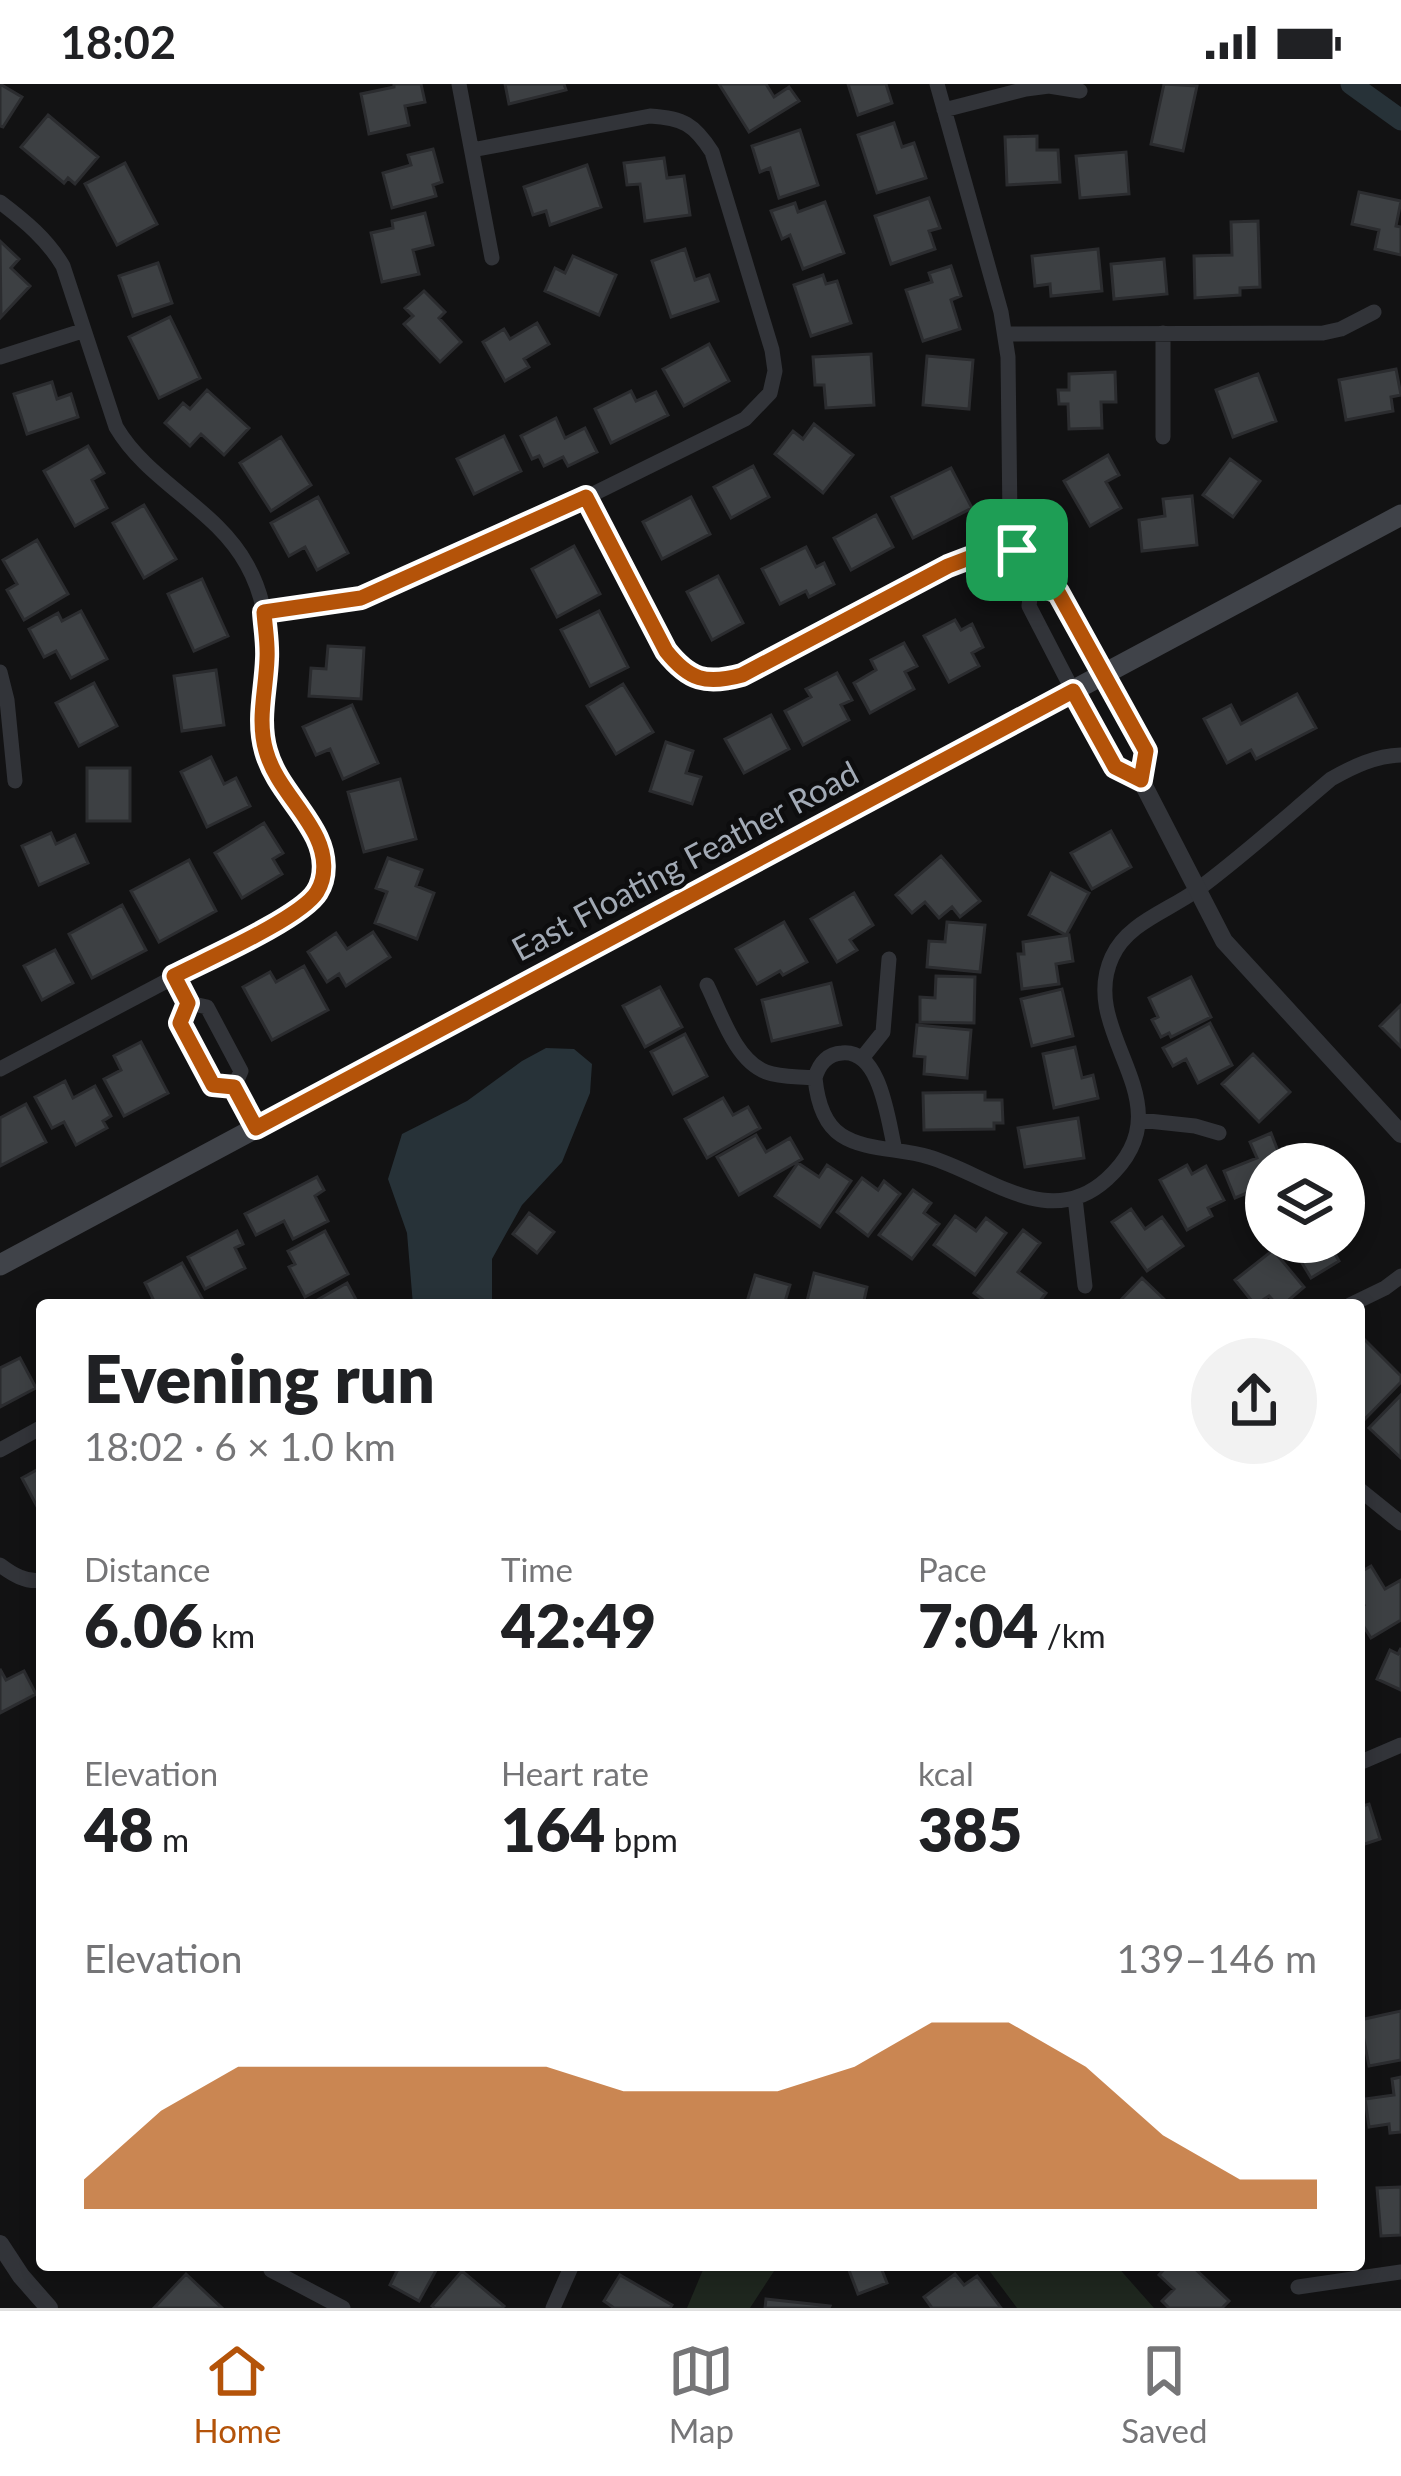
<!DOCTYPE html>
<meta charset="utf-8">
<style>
:root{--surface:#fff;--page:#f2f2f2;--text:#202124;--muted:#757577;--line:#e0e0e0;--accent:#b45309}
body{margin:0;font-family:Lato,sans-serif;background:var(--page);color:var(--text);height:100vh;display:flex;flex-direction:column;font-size:45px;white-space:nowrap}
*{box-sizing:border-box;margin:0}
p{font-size:39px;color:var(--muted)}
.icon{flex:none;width:66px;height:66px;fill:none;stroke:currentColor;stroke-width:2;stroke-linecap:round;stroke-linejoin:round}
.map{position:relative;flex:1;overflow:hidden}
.side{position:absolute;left:36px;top:1215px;width:1329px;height:972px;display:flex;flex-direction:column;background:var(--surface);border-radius:12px;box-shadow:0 6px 18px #0003}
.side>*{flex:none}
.tools{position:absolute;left:1245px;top:1059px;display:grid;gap:24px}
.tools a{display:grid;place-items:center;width:120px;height:120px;border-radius:50%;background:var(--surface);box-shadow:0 6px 18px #0003;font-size:60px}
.pin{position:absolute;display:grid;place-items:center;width:102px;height:102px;color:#fff;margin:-51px;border-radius:24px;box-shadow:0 6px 18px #0006}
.round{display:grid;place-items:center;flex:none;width:126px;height:126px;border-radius:63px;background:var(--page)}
.summary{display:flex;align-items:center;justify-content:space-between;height:204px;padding:0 48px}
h1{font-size:66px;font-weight:800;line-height:90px}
.stats{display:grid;grid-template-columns:repeat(3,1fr);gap:18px;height:204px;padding:12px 48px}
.stats div{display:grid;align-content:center}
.stats b{font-size:60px;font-weight:800}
.stats small{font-size:33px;font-weight:400}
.stats p{font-size:33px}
.chart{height:336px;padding:24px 48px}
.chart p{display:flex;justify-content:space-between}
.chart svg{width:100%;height:216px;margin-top:12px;fill:var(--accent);opacity:.7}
.status{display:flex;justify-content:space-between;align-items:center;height:84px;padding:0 60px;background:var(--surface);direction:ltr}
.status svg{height:33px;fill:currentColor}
.dock{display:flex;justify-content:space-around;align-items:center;height:168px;border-top:3px solid var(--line);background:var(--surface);font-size:33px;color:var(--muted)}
.dock a{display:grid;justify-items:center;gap:6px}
.dock .active{color:var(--accent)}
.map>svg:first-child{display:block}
.green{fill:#1e261e}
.water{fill:#273238}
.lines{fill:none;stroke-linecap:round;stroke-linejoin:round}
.canal{stroke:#273238;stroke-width:21}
.building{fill:#3d4043;stroke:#2b2c2f;stroke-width:3}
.minor{stroke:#323439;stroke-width:15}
.tertiary{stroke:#323439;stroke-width:18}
.secondary{stroke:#404349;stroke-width:21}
.route-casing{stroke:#fff;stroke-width:24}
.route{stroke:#b45309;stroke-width:15}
.labels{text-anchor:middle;stroke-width:9;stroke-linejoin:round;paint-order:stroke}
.street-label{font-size:33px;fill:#a2aab5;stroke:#0d0d0e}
</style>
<div class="status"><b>18:02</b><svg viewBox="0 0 49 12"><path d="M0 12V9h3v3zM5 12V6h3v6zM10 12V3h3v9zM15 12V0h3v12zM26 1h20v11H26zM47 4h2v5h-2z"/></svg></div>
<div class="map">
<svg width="1401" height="2224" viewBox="0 0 1401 2224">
<rect width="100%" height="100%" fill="#121213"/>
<path class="green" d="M705,2181H778L750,2224H687Z
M985,2181H1116L1154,2224H1017Z"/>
<path class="water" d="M546,964L574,965L592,980L590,1009L562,1078L522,1121L492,1175V1221H413L407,1149L388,1095L402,1050L467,1017L522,977Z"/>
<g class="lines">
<path class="canal" d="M1351,0L1401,36"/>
</g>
<path class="building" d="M0,0L22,13L3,43L0,42Z
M394,0H421L425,18L405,22L409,41L369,50L361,10L394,3Z
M505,0H564L566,6L509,20Z
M719,0H766L774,13L789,3L799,17L749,48Z
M848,0H886L892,19L858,31Z
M1164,0L1197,2L1183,67L1151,60Z
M48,31L98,73L75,100L68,94L64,99L21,63Z
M894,39L902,63L914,59L926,94L877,109L858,51Z
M800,46L818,101L779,114L770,84L760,88L752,62Z
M1037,52V66H1058L1060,98L1007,101L1005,53Z
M433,65L442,98L433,101L436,112L392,124L383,89L411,81L408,71Z
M1126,68L1129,110L1080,114L1076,72Z
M664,74L667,94L684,92L690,131L645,137L640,100L627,101L624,79Z
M125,79L157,140L117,161L85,100Z
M587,81L601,123L550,141L546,127L533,131L524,103Z
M1359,108L1401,117L1396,142L1401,143V171L1375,165L1379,146L1352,140Z
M929,114L940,144L929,147L935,165L891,180L875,132Z
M825,118L844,169L803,185L790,151L782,155L771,127L795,119L798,128Z
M425,129L433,161L413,166L419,190L382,198L371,149L393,144L392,137Z
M1258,137L1260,203L1240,204V211L1195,214L1194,172L1232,171L1231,138Z
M0,157L19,175L11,184L30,202L1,233Z
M685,165L695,196L709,191L718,217L671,233L652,177Z
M1098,165L1102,207L1051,212L1050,200L1035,202L1032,172Z
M573,172L616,191L599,231L545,207L555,184L565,189Z
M1164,175L1167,210L1114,215L1111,180Z
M158,179L172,219L133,232L119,192Z
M951,182L961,212L951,216L960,245L923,257L906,206L932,198L929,189Z
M823,191L826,200L837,197L851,239L811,252L794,201Z
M424,207L445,228L439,234L461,258L440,278L404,240L413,232L405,224Z
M170,233L200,294L159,314L129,253Z
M537,239L549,260L524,275L529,283L505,297L483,258L504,245L510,255Z
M709,260L729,297L684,322L663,285Z
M871,270L874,321L826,324L824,301H815L813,273Z
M927,272L973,276L969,325L923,321Z
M1396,285L1401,311L1391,313L1393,327L1346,336L1339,296Z
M1115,288L1116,318H1101L1102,344L1069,345L1068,320H1059L1058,306H1069V290Z
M1258,290L1276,337L1233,353L1216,306Z
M52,298L57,315L71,310L78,333L27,350L14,310Z
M207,306L249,344L224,371L201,350L190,362L165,339L183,319L190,325Z
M631,307L636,317L656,308L668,331L611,359L595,325Z
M556,334L565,354L585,344L597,368L568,382L563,373L544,382L539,372L532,375L521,352Z
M814,340L853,371L823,409L775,370L793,347L803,355Z
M504,352L521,387L474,410L457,375Z
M281,353L311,401L271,427L240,379Z
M88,362L104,389L92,396L107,424L75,442L44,387Z
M1108,371L1119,391L1106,398L1121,424L1090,442L1064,397Z
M1230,375L1260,397L1233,433L1203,411Z
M753,382L769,413L731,434L714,403Z
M951,384L972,424L913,454L892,413Z
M1192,412L1197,461L1142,467L1139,436L1165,432L1163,415Z
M318,413L348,469L317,486L305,463L289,472L271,439Z
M691,413L710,450L662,475L643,438Z
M144,421L176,475L144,494L113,439Z
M876,431L893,463L851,486L834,454Z
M37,456L68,510L24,536L7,506L17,500L3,476Z
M574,462L600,510L557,533L532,485Z
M806,463L816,483L824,479L834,500L809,513L806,507L780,520L762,485Z
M718,492L743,539L712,556L687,508Z
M202,495L228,552L194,567L168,510Z
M81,527L107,575L71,594L56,567L44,573L29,545L58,529L62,537Z
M599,527L628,583L590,602L561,546Z
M955,536L961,546L972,540L983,563L972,569L979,582L949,598L924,552Z
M904,559L917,582L905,588L914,605L870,629L854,599L876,586L871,576Z
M328,562L364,564L361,615L309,612L311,584L326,585Z
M216,586L224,641L182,647L174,592Z
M837,589L852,616L841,621L849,636L803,661L785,627L811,613L806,605Z
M94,599L117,642L79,662L56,619Z
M623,600L653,648L616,670L587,622Z
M1297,610L1316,644L1256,675L1251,666L1227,679L1204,635L1231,621L1241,640Z
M352,621L378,679L343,695L330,665L316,671L303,643Z
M771,631L789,665L744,689L725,655Z
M666,658L693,667L686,689L701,693L692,720L650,707Z
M211,673L224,700L236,694L250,722L207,743L181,688Z
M87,684H130V737H87Z
M400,695L416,755L364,768L348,708Z
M264,739L283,769L273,775L282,790L242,814L215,769Z
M1111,747L1131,783L1092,805L1071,769Z
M51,749L56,760L75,751L88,779L39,801L22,762Z
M941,772L980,817L960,833L952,823L939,834L925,818L912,829L896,811Z
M388,774L422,786L416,802L434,809L417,855L375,839L387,808L376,804Z
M189,776L216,827L159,858L131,807Z
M1051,789L1089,809L1066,851L1029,831Z
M854,809L873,841L850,856L857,866L837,878L811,835Z
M122,821L146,866L92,894L69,850Z
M784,838L807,878L783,891L780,887L757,900L736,865Z
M947,838L985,841L980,888L927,883L929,857L945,858Z
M373,848L390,873L346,902L339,890L327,898L308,868L336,849L347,865Z
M1069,851L1073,877L1056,880L1059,900L1022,905L1018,870H1024L1023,858Z
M55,866L73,899L42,916L24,882Z
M304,882L328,926L272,956L243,903L270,888L276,898Z
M936,892L975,893L974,939L920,938V913L935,914Z
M1191,893L1211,933L1171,953L1169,949L1161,953L1152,936L1158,933L1149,914Z
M831,899L841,941L772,957L762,916Z
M660,903L682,943L645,963L623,922Z
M1062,905L1073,952L1032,962L1021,915Z
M1401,921V963L1380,942Z
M1210,939L1232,981L1198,999L1186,975L1173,982L1163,964Z
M917,941L971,946L967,994L924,990L925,973L914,972Z
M685,950L707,992L673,1010L651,968Z
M141,958L168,1009L124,1032L104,995L121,986L114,972Z
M1075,963L1082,994L1093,991L1098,1014L1054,1024L1043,970Z
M1253,970L1290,1008L1259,1038L1222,1000Z
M65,997L73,1014L95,1002L111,1032L103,1037L107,1044L76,1061L64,1038L52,1044L35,1013Z
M985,1008V1016H1002L1003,1039H994V1045L924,1046L923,1009Z
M723,1014L733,1031L748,1023L760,1044L707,1074L685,1035Z
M26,1020L46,1058L0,1082V1034Z
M1078,1034L1084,1074L1025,1083L1018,1044Z
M1271,1049L1283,1080H1266V1101L1235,1114L1224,1087L1257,1074L1250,1058Z
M756,1051L766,1068L790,1054L802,1075L739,1111L717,1073Z
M798,1079L819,1093L827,1081L851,1097L820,1143L775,1112Z
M1187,1081L1192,1090L1206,1082L1224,1116L1208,1124L1212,1132L1187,1146L1160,1096Z
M317,1093L324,1106L315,1112L328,1137L293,1155L284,1137L256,1151L245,1130Z
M862,1094L878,1106L884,1097L900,1110L868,1152L837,1128Z
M913,1106L931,1119L924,1129L939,1140L912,1175L879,1151Z
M1131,1125L1145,1145L1162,1133L1183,1162L1147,1187L1112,1138Z
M529,1129L554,1148L537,1169L513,1150Z
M955,1132L976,1147L986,1134L1006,1149L975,1191L934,1161Z
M1023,1146L1040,1159L1018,1188L1046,1209L1037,1221H990L974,1209Z
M237,1147L243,1160L235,1164L245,1184L205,1205L188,1173Z
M325,1147L348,1190L305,1213L289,1183L295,1180L288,1167Z
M1299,1158H1334L1330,1161L1339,1177L1311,1194L1299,1174L1306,1170Z
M1273,1166L1304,1203L1283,1221H1277L1269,1212L1255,1221L1235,1196Z
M182,1179L203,1216L193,1221H150L148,1218L153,1215L145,1199Z
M814,1189L867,1203L863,1221H806Z
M755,1191L790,1201L784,1221H746Z
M1142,1194L1167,1218L1164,1221H1116Z
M347,1199L359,1221H310V1220Z
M1363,1254L1401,1292V1298L1359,1341V1258Z
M20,1274L36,1304L0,1323V1284Z
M1401,1311V1374L1369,1344Z
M42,1383V1430H41L22,1394Z
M1371,1482L1385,1505L1401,1496V1536L1371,1554L1359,1535V1524L1364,1521L1359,1513V1489Z
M1401,1564V1606L1377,1595L1390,1566L1398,1570Z
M0,1585L6,1596L24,1587L36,1610L0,1629Z
M1369,1720L1380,1755L1359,1762V1723Z
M1401,1927V1976L1369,1982L1360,1936Z
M1401,1993V2048L1390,2049L1389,2040L1369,2043L1365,2015L1394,2011L1392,1995Z
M1401,2103V2151L1381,2152L1377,2104Z
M386,2181H439L419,2217L390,2201L397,2187Z
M847,2181H894L882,2186L887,2199L858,2210Z
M1168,2181H1191L1229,2217L1222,2224H1169L1162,2217L1174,2205L1159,2191Z
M462,2187L504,2222L502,2224H435L432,2222Z
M186,2190L222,2224H154Z
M955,2190L964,2201L977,2192L1001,2224H932L924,2213Z
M620,2191L672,2221L670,2224H614L604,2217Z
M766,2215L830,2222L829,2224H765Z"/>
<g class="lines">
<path class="minor" d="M459,0L492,174
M937,0L1001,228L1008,273L1010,436L1017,466L1032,498
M944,26L1026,5L1049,2L1080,7
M0,118C25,137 47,155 63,182L116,343C149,399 216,424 247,481C262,508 268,540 267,570C267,603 256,636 267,669C280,711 345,763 317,808C312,816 304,822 297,828L0,985
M1163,249V353
M1005,250L1323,249L1341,245L1374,228
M0,273L82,247
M587,413L666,567C689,596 706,601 742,591L948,482L969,474L1017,466
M264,528L361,514L382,506L587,413L745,335L770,309L775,287L772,266L712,68C694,40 683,34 650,32L472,66
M0,588L7,616L15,697
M1073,607L1029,522L1032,498L1058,509L1104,591
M174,892L189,919L207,923L241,987L234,1003L213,1001L180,939L189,919
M707,901C721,929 735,976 766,988C781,994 799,992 815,994
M863,973L883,948L889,875
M234,1003L255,1044
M1139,1036L1195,1042L1219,1049
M895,1066C888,1037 881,965 842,969C827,970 819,980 815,994C817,1014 823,1039 841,1051C865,1067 901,1064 929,1073C987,1090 1049,1148 1107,1095C1191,1019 1076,951 1112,873C1127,839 1168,827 1197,806C1243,772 1287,732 1331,695C1354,682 1375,672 1401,671
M1075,1114L1085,1202
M1350,1221L1385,1204L1401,1192
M0,1366L42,1343
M1359,1405L1401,1439
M0,1481C12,1490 26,1499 42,1496
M1359,1679L1401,1661
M271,2186L343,2224
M1298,2203L1401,2188
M553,2224L572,2181"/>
<path class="tertiary" d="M1104,591L1146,667L1141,696L1224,857L1401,1050
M1073,607L1115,683L1141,696
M0,2160L21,2192L49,2224"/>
<path class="secondary" d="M0,1181L1401,431"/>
</g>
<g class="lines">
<defs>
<path id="route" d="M586,413L666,567C689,596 706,601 742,591L948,482L969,474L1017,466L1032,498L1058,508L1146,667L1141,696L1115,683L1073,607L256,1044L234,1003L213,1001L180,939L188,919L174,892C205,876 301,834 317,808C327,792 325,771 317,754C303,724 275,700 266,667C257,636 266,606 267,575C268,559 265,544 264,528L361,514Z"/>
</defs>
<use href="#route" class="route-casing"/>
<use href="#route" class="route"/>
</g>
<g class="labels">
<g class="street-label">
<text transform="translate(685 777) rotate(-28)" y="12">East Floating Feather Road</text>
</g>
</g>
</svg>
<div class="tools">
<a><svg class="icon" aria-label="layers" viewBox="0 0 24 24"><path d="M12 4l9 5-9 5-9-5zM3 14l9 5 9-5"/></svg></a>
</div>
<div class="pin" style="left:1017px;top:466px;background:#1e9e55"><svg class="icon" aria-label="arrive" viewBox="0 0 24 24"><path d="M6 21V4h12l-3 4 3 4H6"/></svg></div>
<section class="side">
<div class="summary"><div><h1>Evening run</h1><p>18:02 · 6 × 1.0 km</p></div><a class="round"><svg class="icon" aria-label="share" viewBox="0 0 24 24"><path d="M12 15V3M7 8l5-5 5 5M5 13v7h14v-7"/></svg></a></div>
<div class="stats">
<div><p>Distance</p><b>6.06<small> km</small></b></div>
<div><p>Time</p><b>42:49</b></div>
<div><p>Pace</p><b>7:04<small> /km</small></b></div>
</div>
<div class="stats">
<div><p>Elevation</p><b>48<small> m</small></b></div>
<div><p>Heart rate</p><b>164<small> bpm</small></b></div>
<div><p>kcal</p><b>385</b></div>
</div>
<div class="chart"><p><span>Elevation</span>139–146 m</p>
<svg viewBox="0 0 160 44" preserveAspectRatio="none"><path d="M0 44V38L10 24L20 15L30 15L40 15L50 15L60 15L70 20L80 20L90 20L100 15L110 6L120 6L130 15L140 29L150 38L160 38V44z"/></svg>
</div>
</section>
</div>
<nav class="dock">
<a class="active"><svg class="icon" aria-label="home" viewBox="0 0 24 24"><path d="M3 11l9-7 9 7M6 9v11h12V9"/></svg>Home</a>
<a><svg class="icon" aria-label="map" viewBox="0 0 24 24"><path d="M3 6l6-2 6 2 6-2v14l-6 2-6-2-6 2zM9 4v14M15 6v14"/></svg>Map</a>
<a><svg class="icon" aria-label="saved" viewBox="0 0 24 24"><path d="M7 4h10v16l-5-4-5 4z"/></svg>Saved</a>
</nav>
